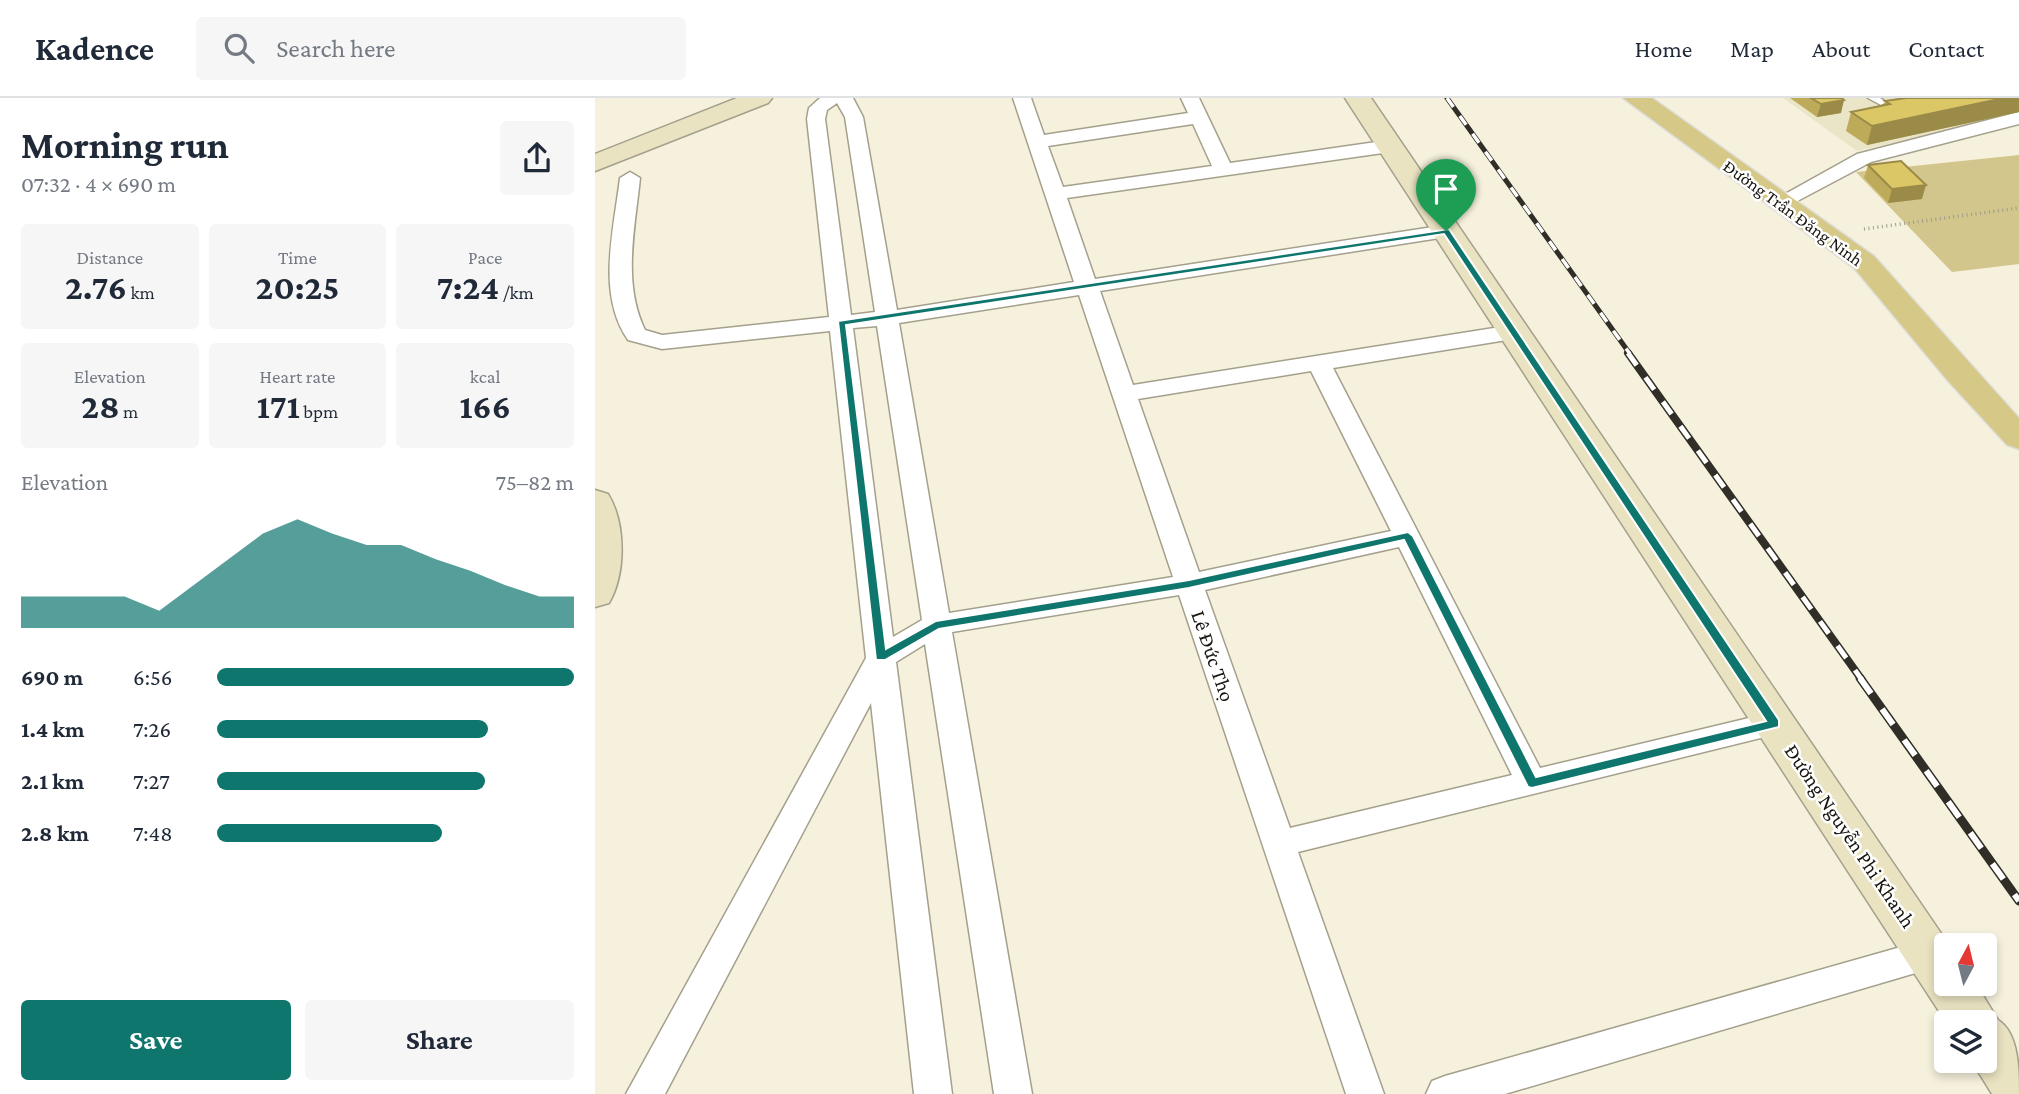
<!DOCTYPE html>
<meta charset="utf-8">
<style>
:root{--surface:#fff;--page:#f6f6f7;--text:#1f2937;--muted:#747a83;--line:#e0e1e3;--accent:#0f766e}
body{margin:0;font-family:"Crimson Pro",serif;background:var(--page);color:var(--text);height:100vh;display:flex;flex-direction:column;font-size:26px;white-space:nowrap}
*{box-sizing:border-box;margin:0}
p{font-size:23px;color:var(--muted)}
.icon{flex:none;width:38px;height:38px;fill:none;stroke:currentColor;stroke-width:2;stroke-linecap:round;stroke-linejoin:round}
.map{position:relative;flex:1;overflow:hidden}
.panel{display:flex;flex-direction:column;background:var(--surface);width:595px}
.panel>*{flex:none}
.needle{width:46px;rotate:7deg}
.tools{position:absolute;left:1339px;top:835px;display:grid;gap:14px}
.tools a{display:grid;place-items:center;width:63px;height:63px;border-radius:7px;background:var(--surface);box-shadow:0 4px 10px #0003;font-size:35px}
.pin{position:absolute;display:grid;place-items:center;width:60px;height:60px;color:#fff;margin:-72px -30px;border-radius:50% 50% 50% 0;rotate:-45deg;box-shadow:0 0 7px #0007}
.pin .icon{rotate:45deg}
.round{display:grid;place-items:center;flex:none;width:74px;height:74px;border-radius:7px;background:var(--page)}
.headline{display:flex;align-items:center;justify-content:space-between;height:119px;padding:0 21px}
h1{font-size:38px;font-weight:700;line-height:52px}
.stats{display:grid;grid-template-columns:repeat(3,1fr);gap:10px;height:119px;padding:7px 21px}
.stats div{display:grid;align-content:center;border-radius:7px;background:var(--page);text-align:center}
.stats b{font-size:35px;font-weight:700}
.stats small{font-size:19px;font-weight:400}
.stats p{font-size:19px}
.chart{height:196px;padding:14px 21px}
.chart p{display:flex;justify-content:space-between}
.chart svg{width:100%;height:126px;margin-top:7px;fill:var(--accent);opacity:.7}
.action{display:flex;gap:14px;margin-top:auto;padding:14px 21px}
.action a{flex:1;height:80px;border-radius:7px;background:var(--accent);color:#fff;font-size:28px;font-weight:700;line-height:80px;text-align:center}
.action a+a{background:var(--page);color:var(--text)}
ul{padding:0 21px;list-style:none;font-size:23px}
li{display:grid;grid-template-columns:112px 84px 1fr;align-items:center;height:52px}
li i{height:18px;border-radius:9px;background:var(--accent)}
header{display:flex;align-items:center;gap:42px;box-sizing:border-box;height:98px;padding:0 35px;background:var(--surface);border-bottom:2px solid var(--line)}
header strong{font-size:33px}
nav{display:flex;gap:38px;margin-inline-start:auto;font-size:24px}
.search{width:490px;height:63px;background:var(--page);display:flex;align-items:center;gap:18px;box-sizing:border-box;padding:0 24px;border-radius:7px;color:var(--muted);font-size:26px}
main{display:flex;flex:1;min-height:0}
.map>svg:first-child{display:block}
.built{fill:#ebe5c8}
.green{fill:#d2c68c}
.lines{fill:none;stroke-linecap:round;stroke-linejoin:round}
.lane-casing{stroke:#a4a08c;stroke-width:3}
.street-casing{stroke:#a4a08c;stroke-width:3}
.secondary-casing{stroke:#a4a08c;stroke-width:3}
.primary-casing{stroke:#dfdedd;stroke-width:3}
.path{stroke:#9e9b8c;stroke-width:3.5;stroke-dasharray:1 3.5;stroke-linecap:butt}
.lane{fill:#fff;fill-rule:evenodd}
.street{fill:#fff;fill-rule:evenodd}
.secondary{fill:#eae3c2;fill-rule:evenodd}
.primary{fill:#d6c886;fill-rule:evenodd}
.rail-far2-casing{stroke:#302e26;stroke-width:5}
.rail-far1-casing{stroke:#302e26;stroke-width:8}
.rail-casing{stroke:#302e26;stroke-width:9}
.rail-far2{stroke:#fff;stroke-width:3.5;stroke-dasharray:11;stroke-linecap:butt}
.rail-far1{stroke:#fff;stroke-width:5;stroke-dasharray:15;stroke-linecap:butt}
.rail{stroke:#fff;stroke-width:6;stroke-dasharray:19;stroke-linecap:butt}
.wall{fill:#bdab59}
.shaded-wall{fill:#9a8b48}
.building{fill:#dcc767;stroke:#9a8b48;stroke-width:2}
.route{fill:#0f766e;stroke:#fff;stroke-width:2;fill-rule:evenodd}
.labels{text-anchor:middle;stroke-width:5;stroke-linejoin:round;paint-order:stroke}
.far-street-label{font-size:18px;fill:#18160f;stroke:#fff}
.street-label{font-size:21px;fill:#18160f;stroke:#fff}
</style>
<header>
<strong>Kadence</strong>
<div class="search"><svg class="icon" aria-label="search" viewBox="0 0 24 24"><circle cx="10" cy="10" r="6"/><path d="M15 15l6 6"/></svg>Search here</div>
<nav><a>Home</a><a>Map</a><a>About</a><a>Contact</a></nav>
</header>
<main>
<section class="panel">
<div class="headline"><div><h1>Morning run</h1><p>07:32 · 4 × 690 m</p></div><a class="round"><svg class="icon" aria-label="share" viewBox="0 0 24 24"><path d="M12 15V3M7 8l5-5 5 5M5 13v7h14v-7"/></svg></a></div>
<div class="stats">
<div><p>Distance</p><b>2.76<small> km</small></b></div>
<div><p>Time</p><b>20:25</b></div>
<div><p>Pace</p><b>7:24<small> /km</small></b></div>
</div>
<div class="stats">
<div><p>Elevation</p><b>28<small> m</small></b></div>
<div><p>Heart rate</p><b>171<small> bpm</small></b></div>
<div><p>kcal</p><b>166</b></div>
</div>
<div class="chart"><p><span>Elevation</span>75–82 m</p>
<svg viewBox="0 0 160 44" preserveAspectRatio="none"><path d="M0 44V33L10 33L20 33L30 33L40 38L50 29L60 20L70 11L80 6L90 11L100 15L110 15L120 20L130 24L140 29L150 33L160 33V44z"/></svg>
</div>
<ul>
<li><b>690 m</b>6:56<i style="width:100%"></i></li>
<li><b>1.4 km</b>7:26<i style="width:76%"></i></li>
<li><b>2.1 km</b>7:27<i style="width:75%"></i></li>
<li><b>2.8 km</b>7:48<i style="width:63%"></i></li>
</ul>
<div class="action"><a>Save</a><a>Share</a></div>
</section>
<div class="map">
<svg width="1424" height="996" viewBox="0 0 1424 996">
<rect width="100%" height="100%" fill="#f5f1dc"/>
<path class="built" d="M1188,0H1424V10L1413,19L1262,53Z"/>
<path class="green" d="M1424,57V166L1357,174L1261,74Z"/>
<g class="lines">
<defs>
<path id="lane" d="M1273,0H1285L1291,4L1286,7Z"/>
<path id="street" d="M225,0H258L268,19L302,212L479,184L418,0H436L449,37L593,15L586,0H604L635,65L795,42L802,44L805,48L795,54L472,100L500,181L851,127L861,133L851,139L505,193L538,287L918,227L926,229L929,234L926,239L918,241L738,270L945,670L1179,614L1190,618L1194,626L1190,634L703,754L789,996H751L584,497L357,534L437,996H399L330,546L301,564L357,996H319L276,605L70,996H31L271,560L235,233L67,251L33,242C1,196 19,131 25,80L35,74L45,80C40,130 27,185 50,232L67,237L234,219L212,21L214,10ZM242,5L250,19L280,214L256,217L230,21L232,12ZM598,26L617,68L468,89L453,48ZM484,197L578,479L354,515L304,225ZM282,228L327,522L298,539L258,230ZM716,273L796,433L604,474L543,301ZM804,449L917,677L695,730L610,492Z
M1424,14V26L1276,64L1191,109H1177L1174,105L1262,56Z
M1334,841L1346,845L1351,855L1346,867L1334,871L910,996H831L837,983L850,978Z"/>
<path id="secondary" d="M142,0H177L173,5L0,73V56Z
M750,0H776L1354,847H1351V886H1381L1403,922C1424,935 1424,972 1424,996H1397L1376,962H1390V924H1351Z
M0,392L13,396C31,425 31,476 14,505L0,509Z"/>
<path id="primary" d="M1028,0H1057L1279,158L1424,320V351L1412,347L1353,283L1259,170Z"/>
</defs>
<use href="#lane" class="lane-casing"/>
<use href="#street" class="street-casing"/>
<use href="#secondary" class="secondary-casing"/>
<use href="#primary" class="primary-casing"/>
<path class="path" d="M1269,131L1424,110"/>
<use href="#lane" class="lane"/>
<use href="#street" class="street"/>
<use href="#secondary" class="secondary"/>
<use href="#primary" class="primary"/>
<defs>
<path id="rail-far2" d="M852,0L1035,256"/>
<path id="rail-far1" d="M1033,255L1267,582"/>
<path id="rail" d="M1265,580L1424,803"/>
</defs>
<use href="#rail-far2" class="rail-far2-casing"/>
<use href="#rail-far1" class="rail-far1-casing"/>
<use href="#rail" class="rail-casing"/>
<use href="#rail-far2" class="rail-far2"/>
<use href="#rail-far1" class="rail-far1"/>
<use href="#rail" class="rail"/>
</g>
<path class="wall" d="M1195,0H1247L1246,15L1222,19Z
M1424,0V14L1272,47L1251,33L1256,14L1289,7L1290,3Z
M1273,67L1327,101L1293,105L1269,80Z"/>
<path class="shaded-wall" d="M1409,0H1424V14L1272,47L1277,28Z
M1249,2L1246,15L1222,19L1226,6Z
M1331,87L1327,101L1293,105L1297,91Z"/>
<path class="building" d="M1216,0H1247L1249,2L1226,6Z
M1311,0H1409L1277,28L1256,14L1295,6L1290,3Z
M1306,63L1331,87L1297,91L1273,67Z"/>
<path class="route" d="M854,131L1184,622V629L937,690L933,689L809,442L594,490L344,531L290,562H281L243,223ZM849,136L1171,623L941,679L818,438L813,434L594,482L341,523L291,551L251,227Z"/>
<g class="labels">
<g class="far-street-label">
<text transform="translate(1198 115) rotate(36)" y="6">Đường Trần Đăng Ninh</text>
</g>
<g class="street-label">
<text transform="translate(618 558) rotate(71)" y="7">Lê Đức Thọ</text>
<text transform="translate(1255 738) rotate(56)" y="7">Đường Nguyễn Phi Khanh</text>
</g>
</g>
</svg>
<div class="tools">
<a><svg class="needle" viewBox="-14 -14 28 28"><path d="M0-13l5 13h-10z" fill="#e53935"/><path d="M0 13l5-13h-10z" fill="#747a83"/></svg></a>
<a><svg class="icon" aria-label="layers" viewBox="0 0 24 24"><path d="M12 4l9 5-9 5-9-5zM3 14l9 5 9-5"/></svg></a>
</div>
<div class="pin" style="left:851px;top:133px;background:#1e9e55"><svg class="icon" aria-label="arrive" viewBox="0 0 24 24"><path d="M6 21V4h12l-3 4 3 4H6"/></svg></div>
</div>
</main>
